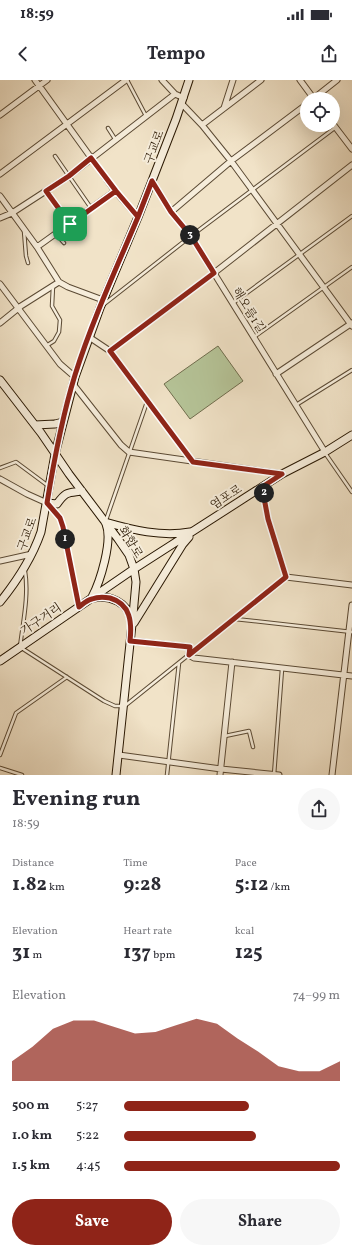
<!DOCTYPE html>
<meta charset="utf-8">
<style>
:root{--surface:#fff;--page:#f7f7f7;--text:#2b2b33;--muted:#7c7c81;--accent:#8f2418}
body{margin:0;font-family:Vollkorn,"Noto Serif KR",serif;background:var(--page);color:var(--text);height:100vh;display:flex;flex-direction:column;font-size:15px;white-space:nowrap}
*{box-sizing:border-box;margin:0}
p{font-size:13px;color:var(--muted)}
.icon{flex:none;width:22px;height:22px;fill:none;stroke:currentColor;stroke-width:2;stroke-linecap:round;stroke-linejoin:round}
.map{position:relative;height:695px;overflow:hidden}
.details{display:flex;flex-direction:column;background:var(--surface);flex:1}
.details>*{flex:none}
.buttons{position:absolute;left:300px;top:12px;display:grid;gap:8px}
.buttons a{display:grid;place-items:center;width:40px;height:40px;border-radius:50%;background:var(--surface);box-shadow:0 4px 16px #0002;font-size:20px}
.pin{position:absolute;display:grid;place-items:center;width:34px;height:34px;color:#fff;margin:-17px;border-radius:8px;box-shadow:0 2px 6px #0006}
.km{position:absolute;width:20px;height:20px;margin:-10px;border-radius:50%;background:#222;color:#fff;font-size:11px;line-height:20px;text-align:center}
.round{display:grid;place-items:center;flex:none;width:42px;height:42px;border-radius:21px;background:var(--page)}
.headline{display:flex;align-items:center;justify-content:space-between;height:68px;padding:0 12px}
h1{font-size:22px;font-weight:700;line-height:30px}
.stats{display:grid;grid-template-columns:repeat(3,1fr);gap:6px;height:68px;padding:4px 12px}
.stats div{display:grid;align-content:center}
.stats b{font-size:20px;font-weight:700}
.stats small{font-size:11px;font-weight:400}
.stats p{font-size:11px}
.chart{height:112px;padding:8px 12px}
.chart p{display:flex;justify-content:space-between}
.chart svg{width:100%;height:72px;margin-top:4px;fill:var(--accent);opacity:.7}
.button{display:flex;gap:8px;margin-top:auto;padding:8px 12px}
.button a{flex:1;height:46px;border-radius:24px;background:var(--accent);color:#fff;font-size:16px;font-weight:700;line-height:46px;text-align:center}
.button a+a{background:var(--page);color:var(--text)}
ul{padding:0 12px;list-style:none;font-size:13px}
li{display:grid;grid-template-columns:64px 48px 1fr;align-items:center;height:30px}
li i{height:10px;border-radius:5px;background:var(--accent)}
.status{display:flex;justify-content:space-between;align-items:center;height:28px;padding:0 20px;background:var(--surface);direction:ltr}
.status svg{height:11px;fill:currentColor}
header{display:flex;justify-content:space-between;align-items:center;height:52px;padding:0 12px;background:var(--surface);font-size:18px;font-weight:700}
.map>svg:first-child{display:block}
.green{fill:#b6c599;stroke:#706e4e}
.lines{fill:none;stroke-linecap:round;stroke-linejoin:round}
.lane-casing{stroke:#5b4a34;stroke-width:4.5}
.street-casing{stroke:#5b4a34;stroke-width:7}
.secondary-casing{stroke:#291702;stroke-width:9}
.lane{stroke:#f6eddb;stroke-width:2.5}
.street{stroke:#f6eddb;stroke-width:5}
.secondary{stroke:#f6eddb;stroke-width:7}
.route-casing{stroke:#fff;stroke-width:8}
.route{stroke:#8f2418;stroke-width:5}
.labels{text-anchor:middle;stroke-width:4;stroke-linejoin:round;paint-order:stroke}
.street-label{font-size:12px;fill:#291702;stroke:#f6eddb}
</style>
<div class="status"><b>18:59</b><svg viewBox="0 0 49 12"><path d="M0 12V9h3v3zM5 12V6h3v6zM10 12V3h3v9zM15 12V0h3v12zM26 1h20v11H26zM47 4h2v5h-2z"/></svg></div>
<header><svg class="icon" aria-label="back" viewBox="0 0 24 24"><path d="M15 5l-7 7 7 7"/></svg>Tempo<svg class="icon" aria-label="share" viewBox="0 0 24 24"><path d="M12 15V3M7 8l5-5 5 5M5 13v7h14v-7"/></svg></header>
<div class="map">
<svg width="352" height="695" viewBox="0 0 352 695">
<rect width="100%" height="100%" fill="#f1e3c8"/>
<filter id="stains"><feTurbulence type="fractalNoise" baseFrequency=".005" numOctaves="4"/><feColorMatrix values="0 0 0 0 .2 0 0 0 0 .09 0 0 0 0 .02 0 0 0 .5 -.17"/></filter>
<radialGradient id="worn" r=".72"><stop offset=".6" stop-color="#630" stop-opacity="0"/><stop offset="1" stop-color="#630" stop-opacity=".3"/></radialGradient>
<path class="green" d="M218,266L243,301L190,339L164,304Z"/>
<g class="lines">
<defs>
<path id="lane" d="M127,0L146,36
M108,48L115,59
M55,76L91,128
M47,111L69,143
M24,151L26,176L28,183
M56,154L64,163
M233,223L352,136
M103,225L191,156L336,47
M254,257L352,187
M46,266L54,261L59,252L60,240L52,226L53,206
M296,325L352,290
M325,373L352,412
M0,388L16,382L47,405
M48,424L60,438L63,447L79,527
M106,440L147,322
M25,491C29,515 23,542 20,567L104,621L115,626H121
M235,539L352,552
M126,625L286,497L268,439L262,408
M225,656L249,651L253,667
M0,675L16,633L67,597
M0,688L22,695
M167,695L179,583
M274,695L282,589"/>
<path id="street" d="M35,0L115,111L138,137
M162,0L175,14L184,18
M300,0L314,19
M313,19L337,0
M182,24L202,45L231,81L352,246
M224,28L233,0
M0,35L47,0
M333,44L352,69
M202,45L261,0
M0,94L126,0
M152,101L171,132L191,156L325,372
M0,116L37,167L59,202L68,207L103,220
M171,132L231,81L307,24
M0,138L12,133L69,96L175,14
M37,167L115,111
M0,204L60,284L75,297
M0,243L21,226L59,202
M89,257L110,271L193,382
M110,271L214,193L352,85
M276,294L352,243
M73,304L121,365L129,372L282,394
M0,399L27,414L47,423
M0,481L32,474
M286,497L352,505
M131,561L190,567L189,575L194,578L352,596
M119,675L221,689L279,695
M220,695L232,582
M332,695L352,525"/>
<path id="secondary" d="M0,300L41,353L69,394L118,459L129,475L134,489L136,502L133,535L116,695
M35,345L55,344L63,342
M47,423L57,424C66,411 68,413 82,411
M105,442C133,450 161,457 190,452
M92,517C100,502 113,461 106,444
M93,518C110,515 128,522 131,540
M0,522C17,501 32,478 41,452L55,374L75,297L100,228L138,137L176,39L189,0
M134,543L183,464L189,457
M0,581L134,489L282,394L325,372L352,355"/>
</defs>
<use href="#lane" class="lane-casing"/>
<use href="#street" class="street-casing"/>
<use href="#secondary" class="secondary-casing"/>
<use href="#lane" class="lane"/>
<use href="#street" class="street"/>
<use href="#secondary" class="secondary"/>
</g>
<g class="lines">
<defs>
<path id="route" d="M70,144L116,111L138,137C116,189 92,241 75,295C62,337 54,380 47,423L60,438L63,447L79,527C83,524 87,520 92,519C97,517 104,517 110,518C131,524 132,543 130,561L190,567L189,575L286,497L268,439L262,407L282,394L193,382L110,271L214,193L191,156L171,132L152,101L138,137L116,111L91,78L69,96L46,111L70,144"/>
</defs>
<use href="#route" class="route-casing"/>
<use href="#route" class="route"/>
</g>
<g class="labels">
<g class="street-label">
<text transform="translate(154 67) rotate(-69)" y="4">구교로</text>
<text transform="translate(249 230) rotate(58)" y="4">해오름1길</text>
<text transform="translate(226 417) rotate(-33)" y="4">염포로</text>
<text transform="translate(27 454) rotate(-70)" y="4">구교로</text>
<text transform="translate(131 462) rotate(59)" y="4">화합로</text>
<text transform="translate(41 539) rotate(-34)" y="4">가구거리</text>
</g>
</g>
<rect width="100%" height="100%" filter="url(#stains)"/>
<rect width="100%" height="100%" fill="url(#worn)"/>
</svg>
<div class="buttons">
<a><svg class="icon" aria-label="locate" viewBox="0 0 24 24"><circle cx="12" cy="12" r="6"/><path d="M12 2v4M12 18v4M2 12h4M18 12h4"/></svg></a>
</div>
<div class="pin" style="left:70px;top:144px;background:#1e9e55"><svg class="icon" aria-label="arrive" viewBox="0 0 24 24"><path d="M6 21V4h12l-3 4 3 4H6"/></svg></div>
<b class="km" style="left:65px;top:459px">1</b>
<b class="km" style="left:264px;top:413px">2</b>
<b class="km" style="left:190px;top:155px">3</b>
</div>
<section class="details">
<div class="headline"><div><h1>Evening run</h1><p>18:59</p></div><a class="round"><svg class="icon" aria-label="share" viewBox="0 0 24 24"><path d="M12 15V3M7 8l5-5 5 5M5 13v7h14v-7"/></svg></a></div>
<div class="stats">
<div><p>Distance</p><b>1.82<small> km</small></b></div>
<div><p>Time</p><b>9:28</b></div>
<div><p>Pace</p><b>5:12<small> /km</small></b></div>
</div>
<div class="stats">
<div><p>Elevation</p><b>31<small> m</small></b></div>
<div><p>Heart rate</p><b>137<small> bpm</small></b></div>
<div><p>kcal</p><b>125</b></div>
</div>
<div class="chart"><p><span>Elevation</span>74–99 m</p>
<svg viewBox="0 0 160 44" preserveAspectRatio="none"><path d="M0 44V32L10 23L20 12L30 7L40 7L50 11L60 15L70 14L80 10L90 6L100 9L110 18L120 26L130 35L140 38L150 38L160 32V44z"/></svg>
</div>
<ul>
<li><b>500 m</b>5:27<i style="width:58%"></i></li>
<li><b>1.0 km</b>5:22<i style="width:61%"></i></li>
<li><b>1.5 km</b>4:45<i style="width:100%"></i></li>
</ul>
<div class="button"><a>Save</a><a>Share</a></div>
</section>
